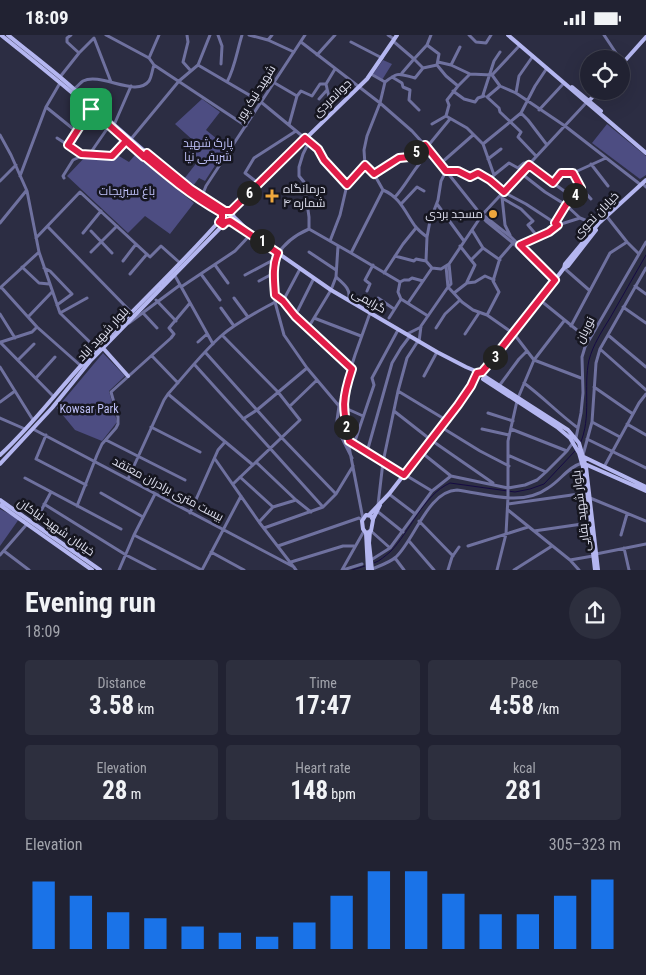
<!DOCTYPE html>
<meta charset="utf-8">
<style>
:root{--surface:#212232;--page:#2d2f3e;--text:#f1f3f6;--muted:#a2a4ac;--line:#3e3f4d;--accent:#1a73e8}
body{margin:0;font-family:"Roboto Condensed",Cairo,sans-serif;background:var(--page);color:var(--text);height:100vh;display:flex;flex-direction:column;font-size:19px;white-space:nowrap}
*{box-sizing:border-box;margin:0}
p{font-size:16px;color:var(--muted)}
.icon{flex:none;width:28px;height:28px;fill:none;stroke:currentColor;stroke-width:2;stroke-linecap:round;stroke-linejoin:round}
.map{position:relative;height:535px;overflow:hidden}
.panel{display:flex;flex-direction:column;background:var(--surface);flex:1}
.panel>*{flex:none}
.tools{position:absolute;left:580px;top:15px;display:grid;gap:10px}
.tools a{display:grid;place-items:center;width:50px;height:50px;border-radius:50%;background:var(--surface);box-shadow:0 5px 20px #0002,0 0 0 1px var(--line);font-size:25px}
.pin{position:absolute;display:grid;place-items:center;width:42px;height:42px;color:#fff;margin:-21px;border-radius:10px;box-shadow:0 2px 8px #0006}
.km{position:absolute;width:25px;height:25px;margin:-12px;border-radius:50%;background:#222;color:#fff;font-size:14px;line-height:25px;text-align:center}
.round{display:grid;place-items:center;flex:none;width:52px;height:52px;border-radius:26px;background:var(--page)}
.head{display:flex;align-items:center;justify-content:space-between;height:85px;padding:0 25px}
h1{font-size:28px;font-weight:700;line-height:38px}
.stats{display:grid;grid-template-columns:repeat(3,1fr);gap:8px;height:85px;padding:5px 25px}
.stats div{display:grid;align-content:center;border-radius:5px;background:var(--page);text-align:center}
.stats b{font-size:25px;font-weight:700}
.stats small{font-size:14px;font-weight:400}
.stats p{font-size:14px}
.chart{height:140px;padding:10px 25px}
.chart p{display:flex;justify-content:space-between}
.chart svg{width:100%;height:90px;margin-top:5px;stroke:var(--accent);stroke-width:6}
.status{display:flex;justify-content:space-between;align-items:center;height:35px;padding:0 25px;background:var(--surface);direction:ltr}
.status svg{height:14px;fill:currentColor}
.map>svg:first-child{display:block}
.green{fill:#4d4d82}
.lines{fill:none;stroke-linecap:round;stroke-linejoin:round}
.stream{stroke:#160b43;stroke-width:1}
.minor{stroke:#6f719f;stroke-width:3}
.major{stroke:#b4b6f0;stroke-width:4}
.route-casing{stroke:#fff;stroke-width:10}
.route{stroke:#e11d48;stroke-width:6}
.poi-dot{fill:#efa73d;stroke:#161620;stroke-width:2}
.labels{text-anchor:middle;stroke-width:5;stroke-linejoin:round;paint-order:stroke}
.street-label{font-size:12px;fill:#dedfee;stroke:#161620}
.park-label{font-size:12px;fill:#bcbef5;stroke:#161620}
.poi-label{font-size:12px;fill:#dedfee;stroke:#161620;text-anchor:start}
</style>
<div class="status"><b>18:09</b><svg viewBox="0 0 49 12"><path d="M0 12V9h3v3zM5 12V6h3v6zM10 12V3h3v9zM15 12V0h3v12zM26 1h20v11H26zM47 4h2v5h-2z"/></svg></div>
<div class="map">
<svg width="646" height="535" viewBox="0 0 646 535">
<rect width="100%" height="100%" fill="#2c2d43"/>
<path class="green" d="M383,25L392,29L382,45L373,39Z
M202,64L220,77L206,95L227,112L205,146L199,143L193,151L184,144L198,126L188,117L196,108L175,89Z
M607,89L646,121V140L640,144L592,108Z
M135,120L194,168L170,199L145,181L128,198L67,141L86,121H119L129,127Z
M103,318L125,341L109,356L117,387L102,406L75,395L57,373Z
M0,474L19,484L0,511Z"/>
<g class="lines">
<path class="stream" d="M580,409C592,382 583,353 589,325C593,310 602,296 610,283C622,262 634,241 646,220
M374,528C380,526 385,521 390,517C410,497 423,460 450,448L515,457L530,454L544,449L575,416
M352,535L365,531"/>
<path class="minor" d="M71,0L67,3V7L79,18
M106,0L149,23L154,30L246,91
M187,0L188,7L183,27L191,36
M218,0L222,11L221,29
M249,0L268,5L294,17
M388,0L394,4
M469,0L476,7L486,8L491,0
M604,0L620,24
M268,5L272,0
M393,6L414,24L402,38
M301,7L380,68L412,96L431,117L486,186L513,208L553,248
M351,7L382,23
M317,20L335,0
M149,23L159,0
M438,27L451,30L470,39
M198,30L261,67L318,114L324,125L347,150
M437,30L446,41L458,51L447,65L449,70L446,81L467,93L483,109L494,140L490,145L509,160L526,169L558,190
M451,30L460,12
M423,33L414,24L427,10
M371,39L385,47C399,36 399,39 415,43L423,33L437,30L439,19L427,10L431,0
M492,40L500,51L516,58L565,91L641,150
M60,42L79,18L94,3L111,47
M392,42L402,48L403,52L410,55L409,65L419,75
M227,47C235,32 237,16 242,0
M273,47L297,61
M326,49L330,67
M458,51L470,39L492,40L520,10
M500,51L487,62L499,73L500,77L521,97L518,102L536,121
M74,54C77,52 80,48 83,46C101,37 136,63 149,46C152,41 152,35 154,30
M453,56L464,64L475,67L478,63L484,61
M516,58L519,41L533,21
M483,60L494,26L500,17
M319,64L327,55
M46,72L77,97
M91,74L68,110L81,119L89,120L109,91
M539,75L564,48
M521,78L528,85L547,110
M432,89L446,81
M114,90L131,51
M289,90L297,61L301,56L312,61L320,49H326L335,34
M0,100L11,120L27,156L39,217L60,278L97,314
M57,103L68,110
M131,104L179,46L198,30L210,0
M483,109L521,78L535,51L547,33
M427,112L450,84
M89,120L112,121L126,106
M488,124L501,114
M440,129L473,100
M591,129L608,151
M529,130L553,148
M573,138L581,153
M374,139L399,123L409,122L425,110
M522,139L545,157L566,170L580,183L597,190
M494,140L509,128L518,133L524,128H526
M20,141L46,72L60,48
M64,143L63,141L73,125L84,120
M0,146L16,130
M258,148L245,138L254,123L296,96
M644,150L646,152
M383,155C400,162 405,177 415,191C418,195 423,199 427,202L426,226L432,233L441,234L449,229L482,180L586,68
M383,155L374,139L365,130L364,115L367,101L380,68L385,47
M567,158L553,148L561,138H573L606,123
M202,161L206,151L305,0
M395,162C408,148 416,128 431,117
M502,162L505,190L510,200
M502,163L521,174L533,186L528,190L538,202
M401,169L417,152L424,156
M437,169L464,206
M483,180L511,202L555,245
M608,183L627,207L638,218
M0,188L26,156
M555,188L566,170L581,153L591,164
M48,192L131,277
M309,194C295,200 282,210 275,224V267L284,300L307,333L339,371
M309,194L351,218L383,155
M309,194V182L304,147L299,141V132L303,119L309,107
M472,195L483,213L500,225
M91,196L112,218
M83,198L101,176
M427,202L430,186L438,165L441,146L446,136L455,135L470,142L477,138L489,145
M36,203L80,157L150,222L161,211L180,228
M330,206L340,180L347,150L365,130
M520,210L549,197L558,190L580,183
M460,211L475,230L467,247
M91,217L117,191
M309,217L336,235
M351,218L400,247L398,257L401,264L428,281
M395,221L414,226L416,224L426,226
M471,225L483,213
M123,226L136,209
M215,230L228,248
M446,231L448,252L451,249L449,229
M22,232L39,248L49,249
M44,233L50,236L72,259L57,270
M564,233L589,255
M384,238L403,209L416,193
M130,239L147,219
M174,239L213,309
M201,239L220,265
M245,240L275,224
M336,242C344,249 352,255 348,265
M259,246L274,238
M400,247L404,245H409L412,243L423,246
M635,251L646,259
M1,252L37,292L81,331
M181,252L235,216L251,199
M0,253L39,217
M367,256L370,249L365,245L373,230
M454,258L467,248L475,247L485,241L494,245
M275,260L283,266L295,281L351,334
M234,263L248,282
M378,263L394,274
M156,265L176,286
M540,265L588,304
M283,266L300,234
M408,268L432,233
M623,272L646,288
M221,273L234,291
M60,278L87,263
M143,278L157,293
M0,279L15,303
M487,280L499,257L493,246L500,223L513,208
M295,281L314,243
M28,282L52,257
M314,283L361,301
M389,283L401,264
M129,288L180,250
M571,291L610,218L627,207
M308,293L331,255L336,242L338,211
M436,293L445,279L460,265
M407,299L421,292
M465,299L479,278
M222,300L278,357L300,385L233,449
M608,300L646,332
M0,307L54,362
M1,307L32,297L37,292
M198,307L207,299
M419,307L421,291L448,252L462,267L473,275L487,280L514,299L534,325L581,343
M600,314L646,355
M205,317L282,403L336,459
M152,321L178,348
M18,325L34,309
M194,329L323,472
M0,332L33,385
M424,341L437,317
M36,343L55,322
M524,348C543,362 559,379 578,393
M499,351L519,324L527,316
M594,352L633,379
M398,356L446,385
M168,359L253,430
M518,363L534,325L564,286
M343,365L344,386L363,484
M0,367L15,356
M290,371L317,345
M343,372L363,381
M394,376L431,405L493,448
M488,378L513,386
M0,383L25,394
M243,384L257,375L307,333
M592,387L620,402
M627,389L646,400
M151,392L200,417
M441,392L480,416L509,431
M33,394L294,532
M482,394L509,400
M511,394L567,416
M46,400L36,424L86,450
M587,404L646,433
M106,405L185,445
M354,409L374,350L372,343L398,295
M354,409L432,456
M367,417L392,328L401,313L410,301
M421,417L451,441
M508,420L546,437
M583,420L592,387L596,328L600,314L646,233
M352,423L338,395L337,385L339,371L355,320L370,278
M215,424L259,487L296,535
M256,427L296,465L311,477
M604,432L639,368L646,359
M240,442L273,472
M25,443L121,494
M128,444L164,365L168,359C186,339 202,318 221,301C237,287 257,277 275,267
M101,458L143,482
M389,459L414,478
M590,463L646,486
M44,469L126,520L155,535
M508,469L586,458
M378,470L383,427L398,356L407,323L418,306
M77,471L97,420L102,409L116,393L118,389V382L111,357L171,303L174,299L169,293L190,268
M508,475L570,525L579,535
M377,476L403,497
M190,478L218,415L225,407
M419,486L453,521
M259,487L273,472L296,465
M34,489L51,457
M264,493L323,472L336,459L353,431
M371,496L390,513
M534,496L589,488
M134,500L202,535
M621,500L627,479
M409,506L434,535
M278,511L359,483L362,485
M468,511L528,492
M624,513L629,535
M4,516L29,535
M211,517L244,535
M596,519L646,509
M0,520L27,489
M395,523L404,535
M371,525L390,513L432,456L451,441L508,453L525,450L537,445L546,437L567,416L576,403L581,378L583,358L582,322L585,312L646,207
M570,525L593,521
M291,527L343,511H354
M372,534C379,531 389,528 396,522C415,504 428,456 457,455C487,459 522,472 548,453C561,445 568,432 582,428
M119,535L134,500L155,459
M202,535L241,461
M342,535L364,496
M343,535L362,529
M448,535L452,522L459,512
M497,535L506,499L508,462V406L517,366
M514,535L552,511"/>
<path class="major" d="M1,0C32,25 63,49 93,76C134,113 174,151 222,178
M8,0C31,19 54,36 76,56C124,98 170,142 225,176
M508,0L646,118
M621,30L646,2
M572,52L601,76
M588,67L598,56
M222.5 181a5.5 5.5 0 1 1 11 0a5.5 5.5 0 1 1-11 0Z
M231,176L367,44L397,0
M233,181L255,202L331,255L437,317L466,332L478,337
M230,186L245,196
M564,233L568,231L596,195
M103,313L128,341
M482,337L514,299L564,233L565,229L599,188L646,145
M484,341L568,395L579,408L586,432L598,535
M483,344L557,392L570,403L579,418L583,432L595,535
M0,420C33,390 59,353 90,321C133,274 180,231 222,183
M584,422L646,452
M0,429L52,373L91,325L226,187
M585,429L646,456
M0,465L100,535
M0,470L92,535
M366,480L371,481L373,485L371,496L366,498L363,494L362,486Z
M369,480L389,459L458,370L476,341
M373,484L380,470
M370,496L369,508L372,535
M366,498L368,535"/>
</g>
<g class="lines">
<defs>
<path id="route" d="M91,74L138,116C165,139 191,161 222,178V183L219,187L223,190L226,187L230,186L278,218C272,231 274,246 275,260L283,266L295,281L352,334C341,367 343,373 349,406L404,440L458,370L471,351L477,338L482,337L488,330L555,245L520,210L549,197L558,190L555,188L566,170L581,153L573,138H561L553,148L529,130L504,157L490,145L478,138L470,142L458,136H446L425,110L409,122L399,123L374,139L365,130L347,150L324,125L318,114L305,103L231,176H225L191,154L147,118L144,122L126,106L112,121L81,119L68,110L91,74"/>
</defs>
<use href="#route" class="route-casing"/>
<use href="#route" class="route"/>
</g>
<g class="poi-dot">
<path d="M269.5 153.5h5v5h5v5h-5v5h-5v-5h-5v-5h5z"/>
<circle cx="493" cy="179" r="5"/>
</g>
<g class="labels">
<g class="street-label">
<text transform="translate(256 58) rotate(-58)" y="4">شهید نیک پور</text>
<text transform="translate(332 63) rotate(-44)" y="4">جوانمردی</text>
<text transform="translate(596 180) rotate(-46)" y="4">خیابان نحوی</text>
<text transform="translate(369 266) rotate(30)" y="4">گرایمی</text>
<text transform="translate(585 295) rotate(-63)" y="4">نوریان</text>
<text transform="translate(103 299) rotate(-47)" y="4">بلوار شهید آباد</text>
<text transform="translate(168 454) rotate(28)" y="4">بیست متری برادران معتقد</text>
<text transform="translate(581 476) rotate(-97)" y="4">بلوار شهید بقایی</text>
<text transform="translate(56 492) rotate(35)" y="4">خیابان شهید نیاکان</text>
</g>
<g class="park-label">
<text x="208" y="112">پارک شهید<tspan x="208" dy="14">شریفی نیا</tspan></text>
<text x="127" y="160">باغ سبزیجات</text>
<text x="89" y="378">Kowsar Park</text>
</g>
<g class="poi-label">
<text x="283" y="158">درمانگاه<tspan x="283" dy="14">شماره ۴</tspan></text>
<text x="483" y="183" text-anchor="end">مسجد بردی</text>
</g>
</g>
</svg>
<div class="tools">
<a><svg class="icon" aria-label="locate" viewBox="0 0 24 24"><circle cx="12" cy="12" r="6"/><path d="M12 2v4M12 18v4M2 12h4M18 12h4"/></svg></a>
</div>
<div class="pin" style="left:91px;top:74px;background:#1e9e55"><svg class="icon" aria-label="arrive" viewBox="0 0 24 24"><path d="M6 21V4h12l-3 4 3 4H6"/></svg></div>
<b class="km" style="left:262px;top:206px">1</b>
<b class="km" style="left:346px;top:392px">2</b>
<b class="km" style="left:495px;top:322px">3</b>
<b class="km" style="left:575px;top:160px">4</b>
<b class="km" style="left:416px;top:117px">5</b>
<b class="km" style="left:249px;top:158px">6</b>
</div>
<section class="panel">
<div class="head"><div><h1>Evening run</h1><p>18:09</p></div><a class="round"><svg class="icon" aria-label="share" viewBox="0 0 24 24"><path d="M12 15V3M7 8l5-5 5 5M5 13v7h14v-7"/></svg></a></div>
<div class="stats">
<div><p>Distance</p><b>3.58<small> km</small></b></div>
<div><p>Time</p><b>17:47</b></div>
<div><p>Pace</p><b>4:58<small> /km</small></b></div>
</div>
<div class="stats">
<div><p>Elevation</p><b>28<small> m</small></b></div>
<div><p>Heart rate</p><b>148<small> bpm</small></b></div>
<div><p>kcal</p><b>281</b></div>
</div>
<div class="chart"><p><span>Elevation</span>305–323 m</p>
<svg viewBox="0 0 160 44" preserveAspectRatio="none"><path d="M5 44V11M15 44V18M25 44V26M35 44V29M45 44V33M55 44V36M65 44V38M75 44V31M85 44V18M95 44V6M105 44V6M115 44V17M125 44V27M135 44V27M145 44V18M155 44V10"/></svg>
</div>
</section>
